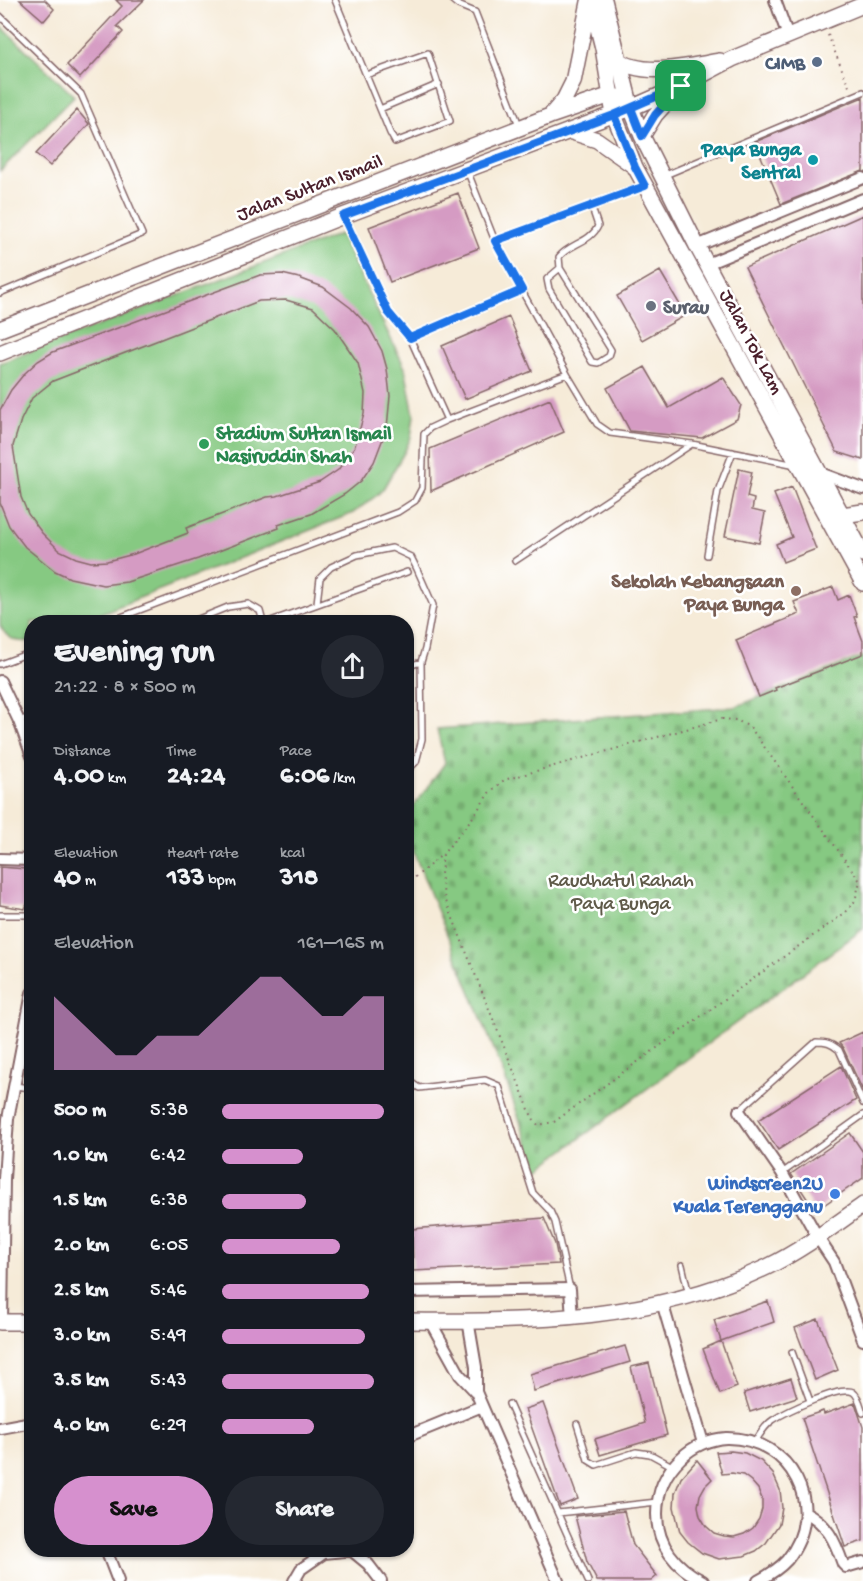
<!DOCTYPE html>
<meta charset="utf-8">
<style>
:root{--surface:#171b24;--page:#242831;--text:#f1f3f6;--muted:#9ea1a6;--accent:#d690ce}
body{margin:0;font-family:"Gochi Hand",sans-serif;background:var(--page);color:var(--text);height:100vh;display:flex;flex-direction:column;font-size:22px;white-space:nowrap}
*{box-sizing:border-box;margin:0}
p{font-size:20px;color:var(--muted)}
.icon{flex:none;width:33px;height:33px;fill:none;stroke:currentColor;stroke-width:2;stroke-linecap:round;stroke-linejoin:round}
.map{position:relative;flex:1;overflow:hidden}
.sheet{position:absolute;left:24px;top:615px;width:390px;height:942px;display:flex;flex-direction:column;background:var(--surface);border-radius:24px;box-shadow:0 2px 4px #0004}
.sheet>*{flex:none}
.pin{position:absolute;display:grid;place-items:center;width:51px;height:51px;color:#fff;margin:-26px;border-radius:12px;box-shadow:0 3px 9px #0006}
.round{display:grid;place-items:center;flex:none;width:63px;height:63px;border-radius:32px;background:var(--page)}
.overview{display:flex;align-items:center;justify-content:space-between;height:102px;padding:0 30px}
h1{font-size:33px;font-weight:800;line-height:45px}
.metrics{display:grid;grid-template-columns:repeat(3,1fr);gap:9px;height:102px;padding:6px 30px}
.metrics div{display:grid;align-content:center}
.metrics b{font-size:26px;font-weight:800}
.metrics small{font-size:16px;font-weight:400}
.metrics p{font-size:16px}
.chart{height:168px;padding:12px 30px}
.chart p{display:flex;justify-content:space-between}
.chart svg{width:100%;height:108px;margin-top:6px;fill:var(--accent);opacity:.7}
.cta{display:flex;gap:12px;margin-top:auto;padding:12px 30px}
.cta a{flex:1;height:69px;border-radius:36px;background:var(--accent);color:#111;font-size:24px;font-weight:800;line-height:69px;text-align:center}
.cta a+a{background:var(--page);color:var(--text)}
ul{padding:0 30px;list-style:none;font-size:20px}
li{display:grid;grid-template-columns:96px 72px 1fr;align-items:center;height:45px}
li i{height:15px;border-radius:8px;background:var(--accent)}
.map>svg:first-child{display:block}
.cemetery{fill:url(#cemetery-stones);stroke:#687456;stroke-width:1.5}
.pitch{fill:#86c982;stroke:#687456;stroke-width:1.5}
.building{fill:#d59bc3;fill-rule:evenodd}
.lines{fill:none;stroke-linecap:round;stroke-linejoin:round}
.lane-casing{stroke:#866668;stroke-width:8}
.street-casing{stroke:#866668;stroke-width:14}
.secondary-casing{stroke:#866668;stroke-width:18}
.path{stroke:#866668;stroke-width:2;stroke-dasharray:1.5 4.5;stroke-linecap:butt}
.lane{stroke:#fff;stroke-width:5}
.street{stroke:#fff;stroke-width:10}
.secondary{stroke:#fff;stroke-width:15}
.route-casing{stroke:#fff;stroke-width:12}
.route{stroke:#1a73e8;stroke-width:8}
.service-dot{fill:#5c6f8a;stroke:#fff;stroke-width:2}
.culture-dot{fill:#0f9aa8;stroke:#fff;stroke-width:2}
.worship-dot{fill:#6b7280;stroke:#fff;stroke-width:2}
.leisure-dot{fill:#2e9e5b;stroke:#fff;stroke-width:2}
.education-dot{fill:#8d6e63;stroke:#fff;stroke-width:2}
.shop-dot{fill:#3f7fe0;stroke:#fff;stroke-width:2}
.labels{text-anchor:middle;stroke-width:5;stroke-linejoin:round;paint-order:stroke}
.service-label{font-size:20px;font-weight:bold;fill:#4e5e75;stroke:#fff;text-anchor:end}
.culture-label{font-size:20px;font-weight:bold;fill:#0d838f;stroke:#fff;text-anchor:end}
.street-label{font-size:20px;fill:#4a1f2b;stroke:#fff}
.worship-label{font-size:20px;font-weight:bold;fill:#5b616d;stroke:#fff;text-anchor:start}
.leisure-label{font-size:20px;font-weight:bold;fill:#27864d;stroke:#fff;text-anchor:start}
.education-label{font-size:20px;font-weight:bold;fill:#785e54;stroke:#fff;text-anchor:end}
.park-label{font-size:20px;fill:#5f5a49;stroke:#fff}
.shop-label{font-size:20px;font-weight:bold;fill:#366cbe;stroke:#fff;text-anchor:end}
</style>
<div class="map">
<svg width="863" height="1581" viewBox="0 0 863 1581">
<defs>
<pattern id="cemetery-stones" width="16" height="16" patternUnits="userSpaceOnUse" patternTransform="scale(1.5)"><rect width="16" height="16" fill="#86c982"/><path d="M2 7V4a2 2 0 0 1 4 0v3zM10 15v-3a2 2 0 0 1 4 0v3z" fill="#75ac70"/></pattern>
</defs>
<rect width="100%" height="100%" fill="#fff"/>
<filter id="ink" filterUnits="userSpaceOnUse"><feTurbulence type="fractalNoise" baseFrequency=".0167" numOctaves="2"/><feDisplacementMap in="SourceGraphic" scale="12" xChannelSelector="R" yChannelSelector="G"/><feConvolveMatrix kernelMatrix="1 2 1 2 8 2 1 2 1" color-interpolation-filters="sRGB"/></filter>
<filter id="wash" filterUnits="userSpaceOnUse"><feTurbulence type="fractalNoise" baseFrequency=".008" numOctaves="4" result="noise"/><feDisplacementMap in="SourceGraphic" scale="24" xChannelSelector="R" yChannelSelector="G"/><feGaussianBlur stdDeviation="1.35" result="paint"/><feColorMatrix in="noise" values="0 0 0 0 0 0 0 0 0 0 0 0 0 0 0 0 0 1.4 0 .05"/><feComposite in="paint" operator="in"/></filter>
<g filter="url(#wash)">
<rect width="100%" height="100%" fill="#f6ebd8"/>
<path class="cemetery" d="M863,656V929L537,1170L502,1069L407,836V815L445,763L437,729L735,707Z"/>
<path class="pitch" d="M0,25L74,96L0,171Z
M340,234L405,368L414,415L411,437L405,451L383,489L376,496L353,513L79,622H32L31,641C17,643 6,639 0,625V363Z"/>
<g id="blocks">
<path class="building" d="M20,0H45L54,9L44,21Z
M116,0H144L117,26L123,32L80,78L67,65L122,6Z
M863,97V171L781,204L755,142Z
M77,110L89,124L50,166L36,154Z
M458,193L479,248L390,282L369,227Z
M863,215V460L837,452L745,267Z
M660,271L686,315L642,340L617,296Z
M282,274L299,278L323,287L351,308L369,327L382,351L387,369L390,396L387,428L374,462L361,481L345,494L311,514L278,525L279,528L198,559L127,582L103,585L70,578L55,571L25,547L9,526L0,503V410L11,390L24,374L38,361L53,352L260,275ZM286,300L313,308L335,329L358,363L365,393L364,414L355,446L338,470L320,482L277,496L267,497L186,528L188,533L134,554L107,561L91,562L76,558L59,550L42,533L28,514L21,497L13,446L21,420L32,398L53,381L259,301Z
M509,317L532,371L465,399L442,346Z
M645,367L669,408L723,377L741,405L737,419L702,438L630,431L607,388Z
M550,399L564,432L431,491L430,449Z
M739,469L752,472L747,497L754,499L752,510L765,513L759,543L725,536Z
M792,487L816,549L783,562L776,544L792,537L774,494Z
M833,587L838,600L849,595L857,616L854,617L863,641V654L775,688L776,690L759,697L736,640L799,614L794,602Z
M0,867L26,869L32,874V891L25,909L0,905Z
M863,1032V1091L843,1048L839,1043Z
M841,1066L856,1100L778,1150L758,1120Z
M850,1133L863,1152V1178L815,1211L791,1174Z
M544,1218L555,1244L559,1264L413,1271L412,1229Z
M768,1301L774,1322L721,1341L714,1320Z
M818,1319L838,1370L815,1380L795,1328Z
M721,1341L737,1387L720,1394L703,1349Z
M625,1346L630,1362L534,1391L530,1374Z
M649,1363L667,1435L600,1455L595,1439L645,1423L631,1367Z
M791,1378L797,1397L750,1412L744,1393Z
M543,1403L578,1499L560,1506L525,1409Z
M855,1403L863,1427V1541L845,1547L802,1418L823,1411L824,1414Z
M731,1451L745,1453L761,1461L773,1474L780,1490L782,1508L779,1524L766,1543L756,1551L744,1556L719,1559L702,1553L688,1542L680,1532L674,1507L675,1493L681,1478L697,1460L712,1479L705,1486L700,1495L698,1506L700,1516L706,1526L714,1533L724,1536L734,1537L744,1534L753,1528L759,1519L762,1509V1499L758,1489L751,1481L743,1475L732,1473L722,1474L716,1452Z
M624,1511L633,1545L657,1576L651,1581H597L587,1562L575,1516Z"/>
</g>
</g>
<g filter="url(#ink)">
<use href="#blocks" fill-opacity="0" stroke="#866668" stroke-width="1.5"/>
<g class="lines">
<defs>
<path id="lane" d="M335,0L390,133L395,142L450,121L428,53L366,75
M452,0L458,5L475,12L519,125
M0,16L81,94L142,234L0,293
M380,109L439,84
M663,176L863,92
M344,217L388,312L410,338L447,420L567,374L495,241L467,170
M495,241L644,186
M560,268L547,279L549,289L592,362L598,363L609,356L611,350L560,268L559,257C569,244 591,242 598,226L591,205
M410,338L522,290
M567,374L597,424L610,433L692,444L796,465
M707,555L718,491L733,452
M515,561L692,444
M317,603L320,578L331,567L357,555L392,548L411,557L417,569L433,605L425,649L421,662L422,739L416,762L406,772
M108,622L398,512L415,501L422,488L424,434L430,428L447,420
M191,622L228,607L248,604L260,611L263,622
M268,622L407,572
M0,664L32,652
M406,667L421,662
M19,721L32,716
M0,915H32
M406,1079L419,1088L485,1080L499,1086L533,1193L550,1211L555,1222L570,1289
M14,1086L32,1088
M739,1111L816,1042C826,1042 831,1043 839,1050L863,1103
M782,1173L863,1115
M682,1265L689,1295
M792,1352L810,1401
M509,1404L588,1581
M577,1424L588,1460L596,1465L636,1452L650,1454L672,1466
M755,1442C760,1434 765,1425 773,1420C785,1412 841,1385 853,1392C859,1396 861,1407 863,1413
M558,1513L657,1502"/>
<path id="street" d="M775,0L788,36
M697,246L863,178
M707,264L863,199
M820,473L863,489
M0,681L19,721L32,756
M0,859L32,860
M739,1111L782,1173L818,1238L834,1262L863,1340
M406,1292L570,1289L572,1318
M662,1302L703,1443
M468,1320L476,1367V1392L558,1581
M430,1321L460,1375L476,1392
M2,1322L4,1179L8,1119L32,993
M0,1428L32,1422
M406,1437L482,1406
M805,1512C827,1523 835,1541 843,1564L846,1567L863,1562
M106,1550L118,1581
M351,1550L368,1564L381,1581
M294,1581L301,1569L324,1553L354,1550
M703,1581C676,1568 657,1545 657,1514C657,1491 665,1473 681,1458C693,1446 710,1439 726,1438C791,1437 829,1508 787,1560C779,1569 769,1575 758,1581"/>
<path id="secondary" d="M591,0L603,48L614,115L635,167L863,583
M604,0L631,108L642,136L697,246L863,554
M615,58C642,79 689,66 720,61
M552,114L564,100L573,82L589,2
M569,131L597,140L634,166
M642,136L655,115L677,91
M0,329L550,116L611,95L620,98L631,108
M0,353L343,216L631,108L681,86L732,59L863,5
M834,519L842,515L863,512
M406,1321C528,1323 656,1320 767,1267C802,1250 832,1227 863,1205
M0,1322H32"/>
</defs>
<use href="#lane" class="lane-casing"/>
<use href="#street" class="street-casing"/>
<use href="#secondary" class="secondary-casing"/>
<path class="path" d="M828,35L850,89
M722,719L736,720L750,727L860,881L855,901L846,912L554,1122L538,1125L532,1117L444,896L441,874L443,854L473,817L489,793L504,780Z
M406,885L443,854"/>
<use href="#lane" class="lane"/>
<use href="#street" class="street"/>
<use href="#secondary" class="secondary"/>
</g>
</g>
<g class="lines" filter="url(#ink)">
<defs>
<path id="route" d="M681,86L614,115L343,216L388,312L410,338L522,290L495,241L645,186L635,167L614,115L631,108L642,136L655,115L681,86"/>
</defs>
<use href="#route" class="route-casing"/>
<use href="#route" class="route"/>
</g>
<circle class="service-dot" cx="817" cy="62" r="6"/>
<circle class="culture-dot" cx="813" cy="160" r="6"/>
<circle class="worship-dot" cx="651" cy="306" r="6"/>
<circle class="leisure-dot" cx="204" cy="444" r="6"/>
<circle class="education-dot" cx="796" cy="591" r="6"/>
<circle class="shop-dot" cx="835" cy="1194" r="6"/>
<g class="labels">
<g class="service-label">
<text x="805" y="69">CIMB</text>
</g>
<g class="culture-label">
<text x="801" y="155">Paya Bunga<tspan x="801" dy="23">Sentral</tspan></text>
</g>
<g class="street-label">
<text transform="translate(309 186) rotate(-21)" y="7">Jalan Sultan Ismail</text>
<text transform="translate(753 341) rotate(62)" y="7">Jalan Tok Lam</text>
</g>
<g class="worship-label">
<text x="663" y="313">Surau</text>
</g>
<g class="leisure-label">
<text x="216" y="439">Stadium Sultan Ismail<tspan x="216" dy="23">Nasiruddin Shah</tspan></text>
</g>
<g class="education-label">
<text x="784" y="587">Sekolah Kebangsaan<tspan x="784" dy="23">Paya Bunga</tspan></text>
</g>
<g class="park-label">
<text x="621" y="886">Raudhatul Rahah<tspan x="621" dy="23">Paya Bunga</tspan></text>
</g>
<g class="shop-label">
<text x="823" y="1189">Windscreen2U<tspan x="823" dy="23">Kuala Terengganu</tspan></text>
</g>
</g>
</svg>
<div class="pin" style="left:681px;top:86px;background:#1e9e55"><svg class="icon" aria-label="arrive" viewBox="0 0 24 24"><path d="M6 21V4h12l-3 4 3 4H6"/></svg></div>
<section class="sheet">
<div class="overview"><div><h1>Evening run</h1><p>21:22 · 8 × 500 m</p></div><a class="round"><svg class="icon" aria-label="share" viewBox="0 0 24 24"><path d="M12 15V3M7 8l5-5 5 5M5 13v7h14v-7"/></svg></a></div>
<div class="metrics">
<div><p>Distance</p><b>4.00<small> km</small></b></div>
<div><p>Time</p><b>24:24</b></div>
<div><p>Pace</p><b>6:06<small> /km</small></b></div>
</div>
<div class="metrics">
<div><p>Elevation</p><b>40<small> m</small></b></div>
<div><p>Heart rate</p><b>133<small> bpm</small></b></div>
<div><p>kcal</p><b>318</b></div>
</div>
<div class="chart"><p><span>Elevation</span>161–165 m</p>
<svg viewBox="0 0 160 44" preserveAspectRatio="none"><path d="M0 44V14L10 22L20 30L30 38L40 38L50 30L60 30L70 30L80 22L90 14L100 6L110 6L120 14L130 22L140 22L150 14L160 14V44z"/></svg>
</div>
<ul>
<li><b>500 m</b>5:38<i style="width:100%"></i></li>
<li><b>1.0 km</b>6:42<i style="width:50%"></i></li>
<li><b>1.5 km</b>6:38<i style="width:52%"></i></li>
<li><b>2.0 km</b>6:05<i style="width:73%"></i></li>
<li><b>2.5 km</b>5:46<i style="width:91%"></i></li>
<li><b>3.0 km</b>5:49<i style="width:88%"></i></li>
<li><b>3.5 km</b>5:43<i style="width:94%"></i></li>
<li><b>4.0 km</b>6:29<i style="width:57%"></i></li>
</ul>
<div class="cta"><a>Save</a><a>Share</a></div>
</section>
</div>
